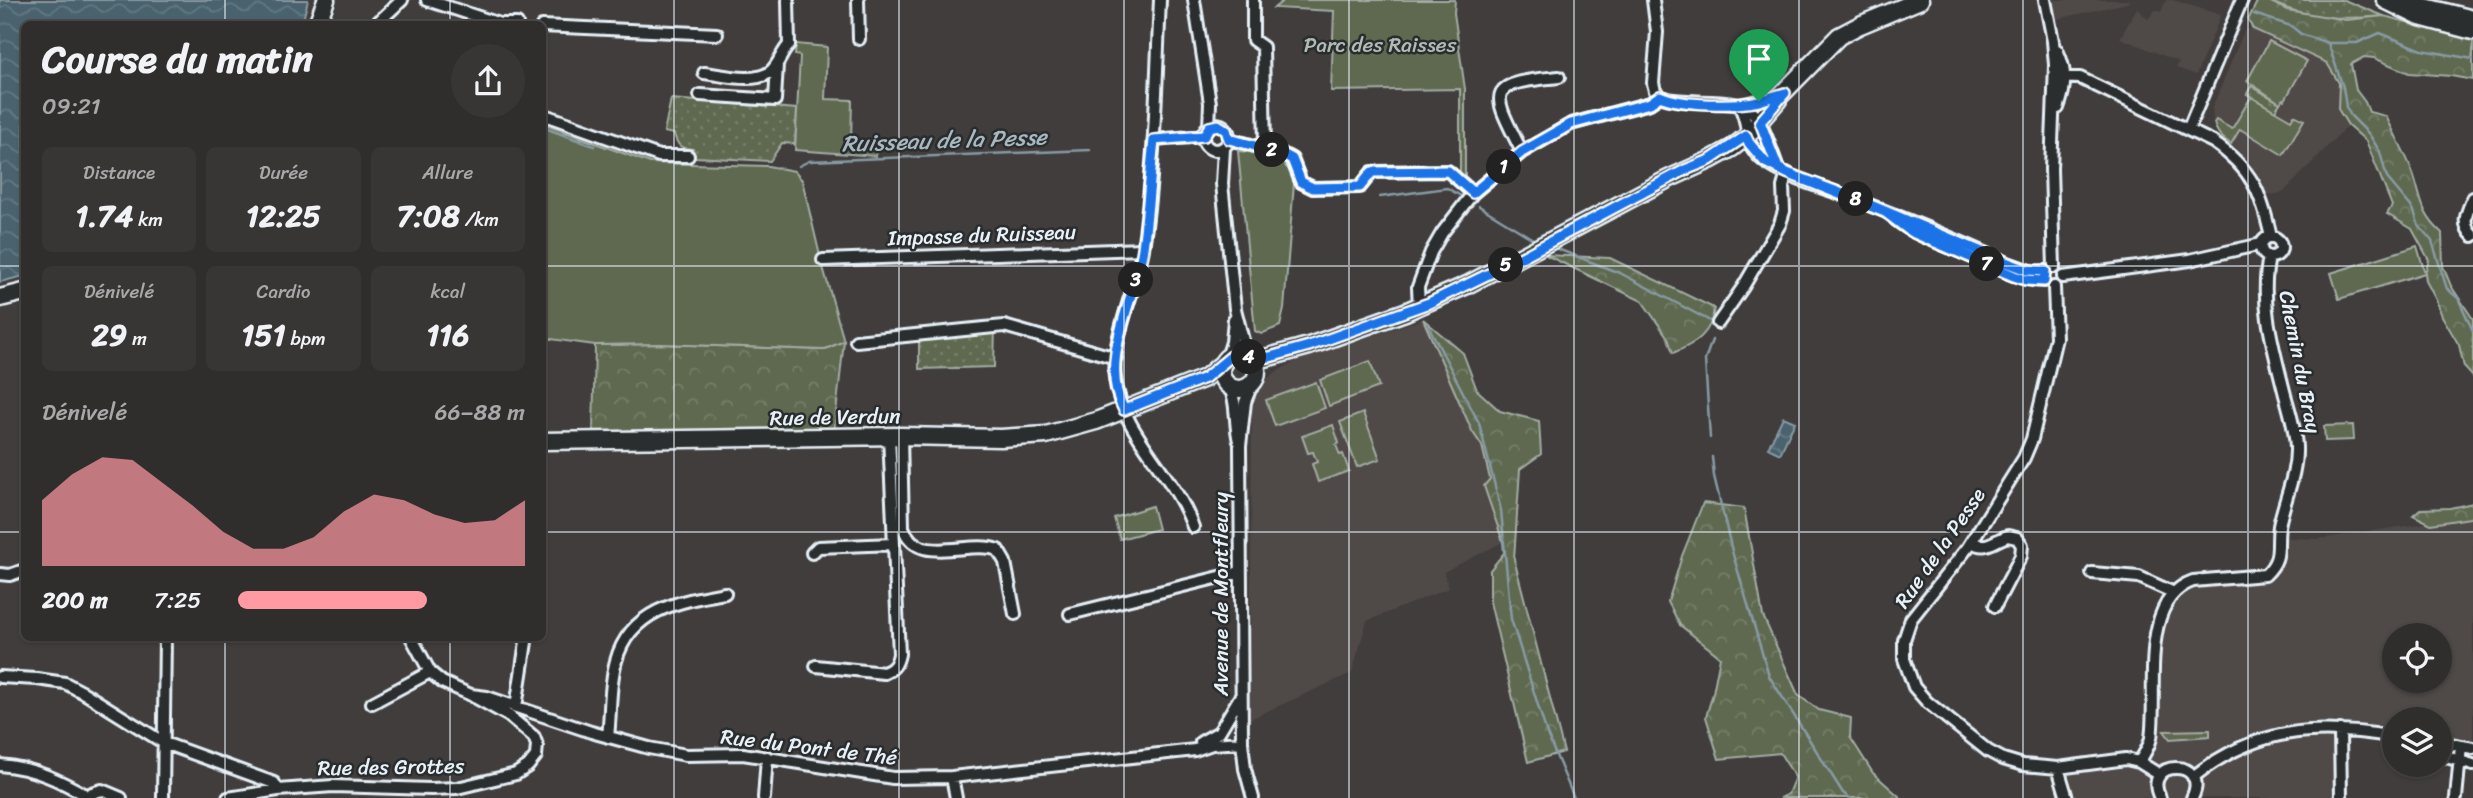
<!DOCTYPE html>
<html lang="fr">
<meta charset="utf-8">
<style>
:root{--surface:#302e2d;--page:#383635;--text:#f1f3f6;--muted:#a8a8aa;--line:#4b4a49;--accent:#ff9aa2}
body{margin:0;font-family:Sriracha,sans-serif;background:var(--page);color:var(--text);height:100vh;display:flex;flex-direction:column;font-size:26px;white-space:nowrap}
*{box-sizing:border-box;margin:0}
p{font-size:23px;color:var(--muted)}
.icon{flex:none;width:38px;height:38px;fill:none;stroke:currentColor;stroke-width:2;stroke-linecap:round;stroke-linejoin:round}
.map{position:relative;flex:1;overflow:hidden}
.side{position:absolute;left:21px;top:21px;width:525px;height:620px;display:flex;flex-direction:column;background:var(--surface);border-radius:10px;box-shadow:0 2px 5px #0004,0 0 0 2px var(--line)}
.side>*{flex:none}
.fabs{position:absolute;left:2382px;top:623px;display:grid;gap:14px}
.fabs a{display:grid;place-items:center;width:70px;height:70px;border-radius:50%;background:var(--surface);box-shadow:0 2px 5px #0004,0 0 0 2px var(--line);font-size:35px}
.pin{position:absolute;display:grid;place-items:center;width:60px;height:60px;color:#fff;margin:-72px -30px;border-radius:50% 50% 50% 0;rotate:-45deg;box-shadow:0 0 7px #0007}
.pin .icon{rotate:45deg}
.km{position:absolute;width:35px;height:35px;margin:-18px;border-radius:50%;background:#222;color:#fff;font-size:19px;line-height:35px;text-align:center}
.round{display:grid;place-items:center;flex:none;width:74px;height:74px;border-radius:37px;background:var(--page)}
.summary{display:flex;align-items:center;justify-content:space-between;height:119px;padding:0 21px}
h1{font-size:38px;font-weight:800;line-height:52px}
.stats{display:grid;grid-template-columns:repeat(3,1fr);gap:10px;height:119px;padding:7px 21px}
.stats div{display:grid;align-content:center;border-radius:10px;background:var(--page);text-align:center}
.stats b{font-size:30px;font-weight:800}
.stats small{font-size:19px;font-weight:400}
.stats p{font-size:19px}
.chart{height:196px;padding:14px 21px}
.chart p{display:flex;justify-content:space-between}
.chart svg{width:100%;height:126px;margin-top:7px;fill:var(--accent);opacity:.7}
ul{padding:0 21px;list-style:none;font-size:23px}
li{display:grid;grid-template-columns:112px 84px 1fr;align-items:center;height:52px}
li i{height:18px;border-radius:9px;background:var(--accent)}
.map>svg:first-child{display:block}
.built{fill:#504846;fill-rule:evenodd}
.grass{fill:url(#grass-dots);stroke:#a3ada4;stroke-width:2}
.forest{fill:url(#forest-crowns);stroke:#a3ada4;stroke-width:2}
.green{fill:#5e6950;stroke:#a3ada4;stroke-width:2}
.water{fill:url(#water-waves);stroke:#889ba5;stroke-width:2}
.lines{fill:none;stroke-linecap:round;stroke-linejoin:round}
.stream{stroke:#889ba5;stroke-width:2.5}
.street-casing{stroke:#e8f1f8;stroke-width:16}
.secondary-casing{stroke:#e8f1f8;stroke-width:21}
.street{stroke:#2a2d2e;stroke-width:10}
.secondary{stroke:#2a2d2e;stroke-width:16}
.route-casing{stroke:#fff;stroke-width:14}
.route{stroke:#1a73e8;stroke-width:9}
.grid{fill:none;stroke:#e8f1f8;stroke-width:2;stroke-opacity:0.55}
.labels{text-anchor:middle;stroke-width:5;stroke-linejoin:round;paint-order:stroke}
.park-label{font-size:21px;fill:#b1bbb5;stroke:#2a2d2e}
.street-label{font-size:21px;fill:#e8f1f8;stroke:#2a2d2e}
.water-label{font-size:23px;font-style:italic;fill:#a8b8c0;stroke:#2a2d2e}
</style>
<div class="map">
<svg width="2473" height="798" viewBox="0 0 2473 798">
<defs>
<pattern id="grass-dots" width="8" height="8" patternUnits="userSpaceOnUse" patternTransform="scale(1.75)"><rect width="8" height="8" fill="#5e6950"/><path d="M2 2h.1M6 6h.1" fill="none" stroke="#757f6a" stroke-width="1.8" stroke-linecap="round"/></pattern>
<pattern id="forest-crowns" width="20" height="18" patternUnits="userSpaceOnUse" patternTransform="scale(1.75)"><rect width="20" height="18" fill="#5e6950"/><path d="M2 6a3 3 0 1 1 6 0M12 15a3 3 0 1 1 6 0" fill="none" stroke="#757f6a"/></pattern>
<pattern id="water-waves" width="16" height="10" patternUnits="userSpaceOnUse" patternTransform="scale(1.75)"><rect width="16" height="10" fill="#48626d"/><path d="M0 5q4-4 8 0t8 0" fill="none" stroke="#627983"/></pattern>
</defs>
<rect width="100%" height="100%" fill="#403d3c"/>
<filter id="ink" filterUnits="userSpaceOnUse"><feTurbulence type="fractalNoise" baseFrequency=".0143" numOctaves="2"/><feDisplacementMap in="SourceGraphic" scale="14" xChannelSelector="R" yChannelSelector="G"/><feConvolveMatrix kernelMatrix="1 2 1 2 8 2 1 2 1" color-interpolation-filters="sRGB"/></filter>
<g filter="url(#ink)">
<path class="built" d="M2052,0H2129L2128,3L2057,19Z
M2166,0H2173L2221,15L2196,75L2176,68L2179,62L2120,38L2137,8L2148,19L2155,10L2161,12Z
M2245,29H2253L2327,63L2339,83L2338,109L2348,125L2284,192L2267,196L2259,177L2251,164L2231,144L2220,137L2213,120L2212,108Z
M1423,319L1472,431L1482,446L1490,479L1484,486L1503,542L1444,572L1449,588L1367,621L1352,673L1250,719L1252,409L1259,387L1274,373L1296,361Z
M2473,516V746L2440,740V719H2394V731L2334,721L2336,758L2334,798H2061L2057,781L2069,774L2149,763L2159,616L2187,583L2271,569L2278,537L2318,539ZM2394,635H2440V681H2394Z"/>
<path class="grass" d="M2267,0H2344L2384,16C2344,20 2304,19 2267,0Z
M2251,86L2280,103L2275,111L2247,94Z
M671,99L797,109L795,144L782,143L770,161L695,157L693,149C680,148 678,147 674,134L664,132Z
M995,328L994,367L919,369V340Z"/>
<path class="forest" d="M2258,0H2267L2287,10L2346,20L2384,16L2473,39V80L2451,76L2409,73L2374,58L2364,57L2351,64L2356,90L2365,102L2369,112L2386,116C2395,136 2407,155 2414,176C2422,201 2421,214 2442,233L2443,266L2451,286L2473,319V377L2464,367L2459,345L2442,316L2436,300L2426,281L2425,273L2429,260L2412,229L2387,214L2392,206L2366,141L2348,125L2338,109L2339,83L2327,63L2253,29L2248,20Z
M1546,255L1610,258L1714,308C1712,334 1695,344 1673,353L1668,338L1642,301Z
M1423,319L1463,353L1477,390L1500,411L1539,421L1541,454L1520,469L1514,559L1564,752L1528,762L1490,602V570L1504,553L1503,542L1484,486L1490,479L1482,446L1472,431Z
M844,341L834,431L593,433L595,345L661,344L823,350Z
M1703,503L1744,508L1763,616L1798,695L1819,710L1851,718L1850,737L1873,773L1901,798H1780L1788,794L1795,777L1780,753L1719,759L1706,717L1713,693L1720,657L1680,625L1668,602L1682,556Z
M2473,503V517L2470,518L2431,524L2413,515L2420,509L2450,508Z"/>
<path class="green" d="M1284,0H1455L1454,13L1465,89V176L1476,186L1474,189L1460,177V89L1331,91L1334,11L1274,8Z
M2269,41L2307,61L2285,100L2283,99L2280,103L2247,81Z
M796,44L827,47L825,99L852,100L851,143L876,144V156L795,150L800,56L795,55Z
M2251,97L2291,120L2294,115L2304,120L2283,155L2240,129L2231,144C2222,138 2217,134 2214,123L2216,120L2232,129Z
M543,124L650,163L768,166L794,171L802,180L821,260L844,341L823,350L661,344L595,345L543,338Z
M1238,151L1250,152L1285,163L1286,167L1290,169L1294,183L1284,309L1280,326L1261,334L1255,331Z
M2417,246L2425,273L2339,299L2331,273Z
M1370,361L1379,387L1329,406L1320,380Z
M1316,382L1325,408L1275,426L1266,400Z
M1363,413L1380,459L1357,467L1340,422Z
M1333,425L1339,443L1336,445L1340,455L1343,454L1349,471L1318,482L1312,464L1317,462L1313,452L1308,453L1302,436Z
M2353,425L2354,440L2325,441L2324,426Z
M1152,506L1158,529L1120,539L1114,518Z
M2210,730V736L2170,739L2164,731Z"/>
<path class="water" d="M0,0H308L302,24H24V276L0,282Z
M1783,417L1795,422L1780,454L1768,448Z"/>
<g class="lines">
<path class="stream" d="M2254,14L2291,26L2301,34L2328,43H2357L2380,33L2422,50L2473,59
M2328,43L2343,87L2346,107L2351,116L2369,134L2380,152L2387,178L2413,209L2419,226L2432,241L2447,289L2458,298L2473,331
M542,127L594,146
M799,166L809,161L1090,150
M1380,197L1447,188L1461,196
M1479,206L1533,239
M1555,248L1622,274L1710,321
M1428,325L1479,423L1501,510L1511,619L1547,734L1574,798
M1710,438L1705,360L1712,340
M1712,457L1714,476L1732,551L1769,676L1843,793L1850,798"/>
<defs>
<path id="street" d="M427,0L500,24H517
M858,0L859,39
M1160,0C1156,83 1155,167 1143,249C1137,286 1110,343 1115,378C1122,435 1175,474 1193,527
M1194,0L1210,103L1209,127
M1253,0V40L1263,47L1265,148
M1653,0L1657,32L1653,83L1655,91L1660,96
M2045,0L2053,41L2055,65L2051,169L2054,267
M376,24L402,0
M542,26L717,34
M2057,50C2067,71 2066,87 2058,108
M704,73C723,75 754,84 770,72C779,65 781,53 789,45L788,0
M2055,77L2080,78L2213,142C2252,169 2261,192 2271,237
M700,95L775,100L777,64
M1660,96C1687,108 1737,93 1756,116C1764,126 1773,155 1778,168
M1739,105C1752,126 1740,142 1765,162C1790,180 1826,188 1854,199C1906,219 1957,240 2008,263L2033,272L2045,271
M1741,105L1777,96
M542,114L659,156H688
M1203 137a13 13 0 1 1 26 0a13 13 0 1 1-26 0Z
M2188,130L2242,0
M1229,139L1281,153L1292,159L1301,182L1313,188L1360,187L1372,172L1448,171L1473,193
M1154,140L1204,136
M1224,148L1222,184L1235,309L1247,356
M1522,152C1491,90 1484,84 1559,77
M2473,198C2467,213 2460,223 2473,236
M1896,220C1915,235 1938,242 1961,252C1988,263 2014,280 2044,281
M2261 247a10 10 0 1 1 20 0a10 10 0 1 1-20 0Z
M823,260L1143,249
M2063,277L2190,260L2262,244
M2054,287L2056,338L2032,439L2024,458L1968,547L1911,619L1904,640V659L1914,687L1927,702L1988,751L2003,759L2023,765L2058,768L2126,759L2139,762L2160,775
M1419,307L1418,287L1431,252L1442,233L1473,193L1522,152L1571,124L1650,103L1660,96
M1718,323L1743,287L1780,224L1784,211L1783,187L1787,173
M856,341L1004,326L1116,358
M1227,358L1232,342L1234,319
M1229,386C1238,404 1234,422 1239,441
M901,436L903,527C917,568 968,539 998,550L1005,562L1015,614
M1972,542C1986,551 1994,540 2008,536L2017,538L2022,545L2021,556L1995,606
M812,553L818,547L894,544
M2092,573L2139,577L2174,593
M0,574L10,575L24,570
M1070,614L1240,572
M816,666L884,673C894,669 897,664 899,654L889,436
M0,677L37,679L65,683L84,693L164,743L274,783L278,790
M471,695L487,697L591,732L649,748L686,755L743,754L893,778L952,777L1195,750L1212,744L1242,742
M372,703L430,672
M516,707L526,642
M2340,730L2341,798
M608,737C611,712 609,685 616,661C630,609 680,601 725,593
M1201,742L1219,732L1240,697
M2440,742L2473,748
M2440,755L2473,765
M2139,762C2144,755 2149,747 2151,738C2158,693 2138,600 2193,581L2265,575C2283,558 2276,548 2279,526C2284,500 2297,474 2296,447C2295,429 2290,412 2285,395C2274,350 2259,303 2269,257
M0,765C34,768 60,780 89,797
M2058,768L2067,798
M952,777L956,798
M2193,777C2256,727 2318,724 2394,737
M89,798L92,793L102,790L121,798
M163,798L165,637
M228,798L278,790L333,786L431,789L457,788L516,774L528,766L536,756L537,745L534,737L509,716L471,695L442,682L430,672L411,637
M764,798L767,757
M1253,798L1245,769L1242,742L1240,446L1245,402L1253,382
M2160,798C2140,758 2212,758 2192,798
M2456,798L2461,746"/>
<path id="secondary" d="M2385,0L2420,17L2473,31
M2401,1L2473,19
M317,24L326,0
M1771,105L1839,36L1860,25L1920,0
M0,298L24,292
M1221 371a18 18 0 1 1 36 0a18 18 0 1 1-36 0Z
M1250,357L1265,358L1309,346L1405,312L1467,285L1668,179L1710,160L1732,148L1746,137L1778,100
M542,441L901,436L1001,438L1046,435L1096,421L1205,378L1224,362"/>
</defs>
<use href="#street" class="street-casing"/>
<use href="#secondary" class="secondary-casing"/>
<use href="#street" class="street"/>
<use href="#secondary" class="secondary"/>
</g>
</g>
<g class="lines" filter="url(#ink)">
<defs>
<path id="route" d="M1759,101C1736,106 1682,106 1660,96L1650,103L1571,124L1522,152L1473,193L1448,171L1372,172L1360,187L1313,188L1301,182L1292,159L1281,153L1229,139L1226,130L1218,125L1209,127L1204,136L1154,140C1150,176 1148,212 1143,248C1136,299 1097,360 1124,410L1205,378L1234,354L1259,358L1270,357L1309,346L1429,303L1505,266L1685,170L1710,160L1746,136L1749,143L1765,162L1787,173L1885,212L1910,231L2014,276L2026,280L2044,281L2045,271L2027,270L2008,263L1856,199L1787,173L1778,168L1760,122L1785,93L1759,101"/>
</defs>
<use href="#route" class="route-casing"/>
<use href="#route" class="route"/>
</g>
<path class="grid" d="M225,0V24M450,0V24M674,0V798M899,0V798M1124,0V798M1349,0V798M1574,0V798M1799,0V798M2023,0V798M2248,0V798M0,266H24M542,266H2473M0,532H24M542,532H2473M225,637V798M450,637V798"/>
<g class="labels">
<g class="park-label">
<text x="1380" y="52">Parc des Raisses</text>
</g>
<g class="street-label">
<text transform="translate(982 235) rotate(-2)" y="7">Impasse du Ruisseau</text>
<text transform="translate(2300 362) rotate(79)" y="7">Chemin du Bray</text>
<text transform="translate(835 417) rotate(-1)" y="7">Rue de Verdun</text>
<text transform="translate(1940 548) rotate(-55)" y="7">Rue de la Pesse</text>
<text transform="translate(1221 594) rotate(-90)" y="7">Avenue de Montfleury</text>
<text transform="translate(809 747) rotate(7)" y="7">Rue du Pont de Thé</text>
<text transform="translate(391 767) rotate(-1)" y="7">Rue des Grottes</text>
</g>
<g class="water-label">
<text transform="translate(944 140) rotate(-2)" y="8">Ruisseau de la Pesse</text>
</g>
</g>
</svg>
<div class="fabs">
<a><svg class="icon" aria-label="locate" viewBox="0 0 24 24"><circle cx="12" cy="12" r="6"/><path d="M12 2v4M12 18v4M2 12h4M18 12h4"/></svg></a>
<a><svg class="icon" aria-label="layers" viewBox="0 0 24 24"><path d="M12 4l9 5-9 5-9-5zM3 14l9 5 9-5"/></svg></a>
</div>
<div class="pin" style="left:1759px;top:101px;background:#1e9e55"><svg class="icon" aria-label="arrive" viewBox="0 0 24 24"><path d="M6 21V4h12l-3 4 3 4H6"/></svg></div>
<b class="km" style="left:1504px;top:167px">1</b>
<b class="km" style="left:1272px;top:150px">2</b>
<b class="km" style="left:1136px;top:280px">3</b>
<b class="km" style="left:1249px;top:357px">4</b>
<b class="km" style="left:1506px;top:265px">5</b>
<b class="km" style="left:1987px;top:264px">7</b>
<b class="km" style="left:1856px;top:199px">8</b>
<section class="side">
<div class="summary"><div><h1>Course du matin</h1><p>09:21</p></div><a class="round"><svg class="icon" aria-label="share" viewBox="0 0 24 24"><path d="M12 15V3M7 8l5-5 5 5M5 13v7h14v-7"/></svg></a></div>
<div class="stats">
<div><p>Distance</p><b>1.74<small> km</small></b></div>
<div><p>Durée</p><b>12:25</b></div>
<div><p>Allure</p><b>7:08<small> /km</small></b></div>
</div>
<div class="stats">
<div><p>Dénivelé</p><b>29<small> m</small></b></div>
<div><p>Cardio</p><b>151<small> bpm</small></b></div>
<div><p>kcal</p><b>116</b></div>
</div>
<div class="chart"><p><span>Dénivelé</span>66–88 m</p>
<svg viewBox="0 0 160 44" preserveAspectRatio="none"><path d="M0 44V21L10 12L20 6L30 7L40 15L50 23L60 32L70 38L80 38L90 34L100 25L110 19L120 21L130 26L140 29L150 28L160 21V44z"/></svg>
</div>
<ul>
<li><b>200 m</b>7:25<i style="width:66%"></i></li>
</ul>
</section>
</div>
